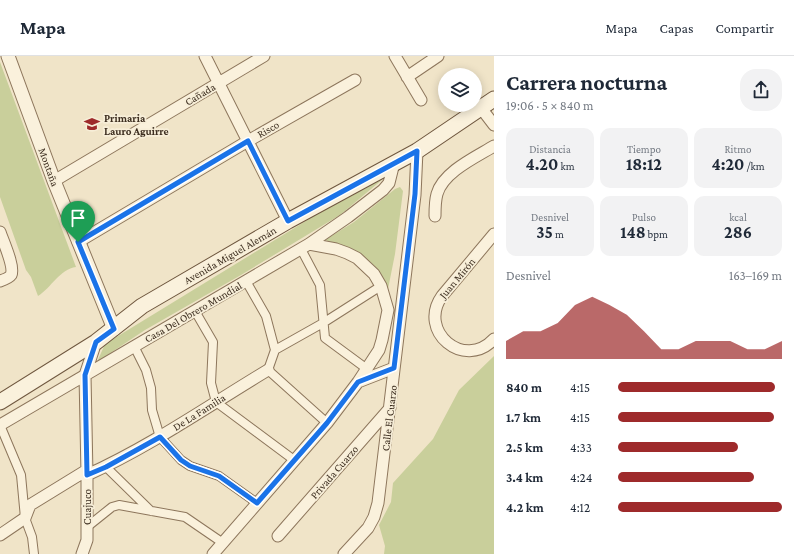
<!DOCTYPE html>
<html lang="es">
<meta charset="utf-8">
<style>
:root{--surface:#fff;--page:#f2f2f3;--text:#1f2937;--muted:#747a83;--line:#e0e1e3;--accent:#9e2a2b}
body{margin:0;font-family:"Crimson Pro",serif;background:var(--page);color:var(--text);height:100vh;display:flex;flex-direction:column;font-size:15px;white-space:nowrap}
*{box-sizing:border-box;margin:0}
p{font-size:13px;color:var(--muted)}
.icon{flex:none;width:22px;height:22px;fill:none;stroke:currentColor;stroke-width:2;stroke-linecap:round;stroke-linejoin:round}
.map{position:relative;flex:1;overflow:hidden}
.details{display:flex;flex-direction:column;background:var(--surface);width:300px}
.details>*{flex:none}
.tools{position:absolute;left:438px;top:12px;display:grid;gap:8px}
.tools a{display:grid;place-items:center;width:44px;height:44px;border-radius:50%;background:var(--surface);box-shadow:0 2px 10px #0003;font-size:20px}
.pin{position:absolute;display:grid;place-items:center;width:34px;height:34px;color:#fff;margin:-41px -17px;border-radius:50% 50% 50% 0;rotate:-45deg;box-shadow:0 0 4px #0007}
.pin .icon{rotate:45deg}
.round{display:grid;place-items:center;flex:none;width:42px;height:42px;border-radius:16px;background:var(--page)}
.summary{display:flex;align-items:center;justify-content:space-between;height:68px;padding:0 12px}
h1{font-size:22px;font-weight:700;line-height:30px}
.metrics{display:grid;grid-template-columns:repeat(3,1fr);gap:6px;height:68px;padding:4px 12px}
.metrics div{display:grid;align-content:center;border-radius:10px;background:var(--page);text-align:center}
.metrics b{font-size:17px;font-weight:700}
.metrics small{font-size:11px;font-weight:400}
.metrics p{font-size:11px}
.chart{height:112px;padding:8px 12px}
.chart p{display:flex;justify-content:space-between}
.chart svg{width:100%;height:72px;margin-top:4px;fill:var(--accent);opacity:.7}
ul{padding:0 12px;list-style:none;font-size:13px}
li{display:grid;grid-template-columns:64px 48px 1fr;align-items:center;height:30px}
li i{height:10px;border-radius:5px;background:var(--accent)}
header{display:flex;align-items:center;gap:24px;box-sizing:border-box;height:56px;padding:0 20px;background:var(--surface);border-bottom:1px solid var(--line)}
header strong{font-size:19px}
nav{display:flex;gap:22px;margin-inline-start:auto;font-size:14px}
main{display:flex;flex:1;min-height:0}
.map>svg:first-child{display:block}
.green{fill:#c9cf9b}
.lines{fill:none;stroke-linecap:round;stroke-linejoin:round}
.pedestrian-casing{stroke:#8d765c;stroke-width:10}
.minor-casing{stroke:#8d765c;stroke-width:13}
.tertiary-casing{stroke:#8d765c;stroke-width:15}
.secondary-casing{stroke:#6f573f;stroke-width:17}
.pedestrian{stroke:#faf1dc;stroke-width:8}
.minor{stroke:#faf1dc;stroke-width:11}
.tertiary{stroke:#faf1dc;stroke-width:13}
.secondary{stroke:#faf1dc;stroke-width:15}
.route-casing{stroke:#fff;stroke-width:8}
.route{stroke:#1a73e8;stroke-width:5}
.labels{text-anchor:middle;stroke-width:3.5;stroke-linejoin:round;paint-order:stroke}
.street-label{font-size:11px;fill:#3d2e20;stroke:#f7eed8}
.poi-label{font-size:11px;font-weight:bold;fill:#3d2e20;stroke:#f7eed8;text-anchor:start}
</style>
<header>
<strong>Mapa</strong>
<nav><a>Mapa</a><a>Capas</a><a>Compartir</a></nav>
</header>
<main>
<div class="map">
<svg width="494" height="498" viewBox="0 0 494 498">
<rect width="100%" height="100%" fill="#f0e4c8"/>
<path class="green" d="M0,6L76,211C60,213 51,232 38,240L31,221L26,214L0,141Z
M383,123L340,159L241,219L145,274L97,306L105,288L314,160Z
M400,131L403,135L395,198L388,233L376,215L344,191L325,184L354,166L395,133Z
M494,300V498H384L385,490L379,469L391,446L393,427L433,383L459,334Z"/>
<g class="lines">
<defs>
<path id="pedestrian" d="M301,193L320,229L325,282L367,313
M246,225L266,260L275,294L268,314L327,367
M195,255L213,286L211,327L216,346L294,404
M134,290L146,314L151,332L152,354L160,381L181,404L190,410L219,420L257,447
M275,294L323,267L381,230
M0,369L21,419L25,462L32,481L34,498
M106,411L151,455
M87,471L112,451L119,449L185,461L223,487"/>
<path id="minor" d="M205,0L288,165
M395,0L421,44
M407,21L438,0
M481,52L494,69
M54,125L264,0
M435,160C435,152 435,145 437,138C443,116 476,101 494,90
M0,176C3,185 15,211 11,219C9,222 3,224 0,225
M494,178L442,240C417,275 464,315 494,283
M78,186L248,85L355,24
M358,326L394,312
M0,369L309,188L348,161L383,134L389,127L394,107
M87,419C151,390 208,350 268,314
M0,479L25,462L30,449L87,414
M278,480L390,352
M82,498L87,484V419L85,319L96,286
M213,498L327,367L358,326L379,294L382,284L388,254L381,230L374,218L357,202L347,197L336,193L309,188
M344,498L368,472L374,461L378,447L415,139L417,95"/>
<path id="tertiary" d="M8,0L54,125L114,273"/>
<path id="secondary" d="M0,346L96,286L142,250L288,165L417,95L494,43"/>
</defs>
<use href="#pedestrian" class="pedestrian-casing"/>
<use href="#minor" class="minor-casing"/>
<use href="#tertiary" class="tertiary-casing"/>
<use href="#secondary" class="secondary-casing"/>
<use href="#pedestrian" class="pedestrian"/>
<use href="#minor" class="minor"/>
<use href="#tertiary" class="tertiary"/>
<use href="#secondary" class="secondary"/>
</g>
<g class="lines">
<defs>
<path id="route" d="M248,85L288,165L417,95L415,138L394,312L358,326L327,367L257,447L219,420L190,410L181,404L160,381L106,411L87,419L85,319L96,286L114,273L78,186Z"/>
</defs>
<use href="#route" class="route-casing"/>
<use href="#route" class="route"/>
</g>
<defs>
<symbol id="school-bare" viewBox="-9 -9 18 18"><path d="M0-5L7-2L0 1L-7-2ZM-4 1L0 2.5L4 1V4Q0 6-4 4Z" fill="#9e2a2b" stroke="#f7eed8" stroke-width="2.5" paint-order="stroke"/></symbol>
</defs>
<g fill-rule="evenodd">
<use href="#school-bare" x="81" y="57" width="22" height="22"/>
</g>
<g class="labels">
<g class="street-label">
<text transform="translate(200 38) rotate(-31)" y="4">Cañada</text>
<text transform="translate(268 73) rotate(-30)" y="4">Risco</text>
<text transform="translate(49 111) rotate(70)" y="4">Montaña</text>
<text transform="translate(230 199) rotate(-30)" y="4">Avenida Miguel Alemán</text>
<text transform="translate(457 222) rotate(-50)" y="4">Juan Mirón</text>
<text transform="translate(193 256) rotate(-30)" y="4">Casa Del Obrero Mundial</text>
<text transform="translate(199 356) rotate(-32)" y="4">De La Familia</text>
<text transform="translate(389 362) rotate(-83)" y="4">Calle El Cuarzo</text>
<text transform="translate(334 416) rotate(-49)" y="4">Privada Cuarzo</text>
<text transform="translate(87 451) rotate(-90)" y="4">Cuajuco</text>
</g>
<g class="poi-label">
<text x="104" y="66">Primaria<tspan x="104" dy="13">Lauro Aguirre</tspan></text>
</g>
</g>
</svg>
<div class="tools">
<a><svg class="icon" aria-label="layers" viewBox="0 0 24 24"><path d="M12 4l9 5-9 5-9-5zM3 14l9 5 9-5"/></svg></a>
</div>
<div class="pin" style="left:78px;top:186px;background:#1e9e55"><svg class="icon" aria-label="arrive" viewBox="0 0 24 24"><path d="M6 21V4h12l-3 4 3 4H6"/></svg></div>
</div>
<section class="details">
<div class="summary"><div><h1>Carrera nocturna</h1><p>19:06 · 5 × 840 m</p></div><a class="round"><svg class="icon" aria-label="share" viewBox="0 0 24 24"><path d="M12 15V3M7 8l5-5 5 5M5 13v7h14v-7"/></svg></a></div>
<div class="metrics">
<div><p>Distancia</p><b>4.20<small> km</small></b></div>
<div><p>Tiempo</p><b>18:12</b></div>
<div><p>Ritmo</p><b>4:20<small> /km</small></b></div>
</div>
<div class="metrics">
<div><p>Desnivel</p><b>35<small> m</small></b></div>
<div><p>Pulso</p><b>148<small> bpm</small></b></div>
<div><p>kcal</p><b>286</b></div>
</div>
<div class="chart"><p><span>Desnivel</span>163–169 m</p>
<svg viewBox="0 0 160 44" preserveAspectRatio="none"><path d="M0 44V33L10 27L20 27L30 22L40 11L50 6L60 11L70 17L80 27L90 38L100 38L110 33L120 33L130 33L140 38L150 38L160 33V44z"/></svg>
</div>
<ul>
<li><b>840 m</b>4:15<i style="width:96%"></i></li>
<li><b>1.7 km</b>4:15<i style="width:95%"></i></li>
<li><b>2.5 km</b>4:33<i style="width:73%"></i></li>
<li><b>3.4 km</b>4:24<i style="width:83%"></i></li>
<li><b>4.2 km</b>4:12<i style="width:100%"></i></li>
</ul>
</section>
</main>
